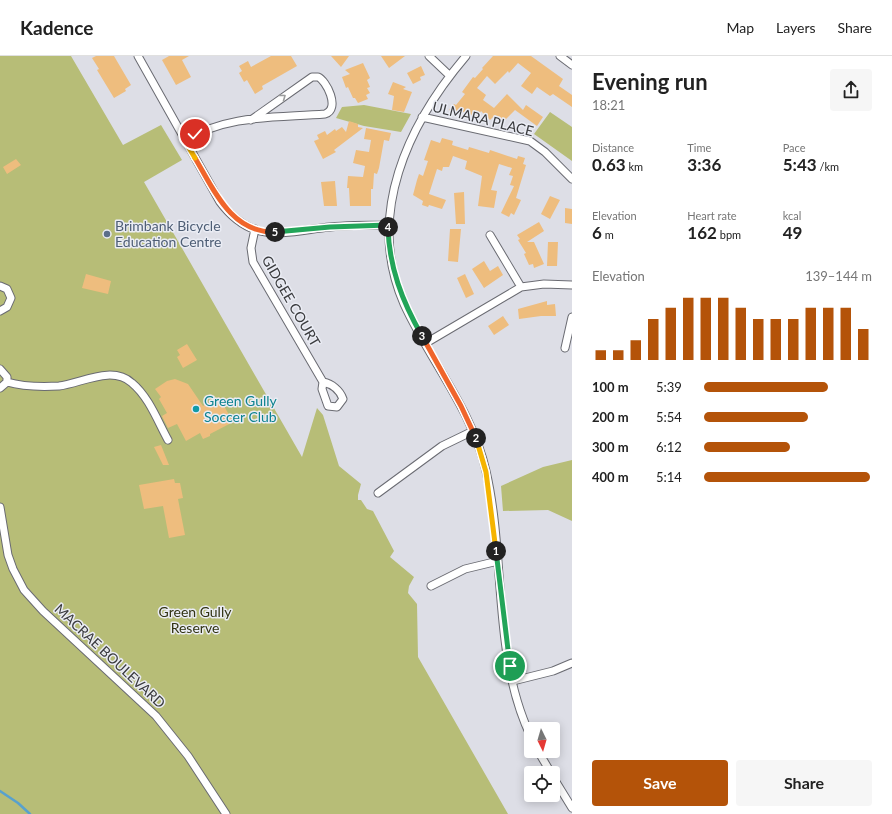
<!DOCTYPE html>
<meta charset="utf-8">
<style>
:root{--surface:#fff;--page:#f6f6f6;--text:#222;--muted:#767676;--line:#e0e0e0;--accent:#b45309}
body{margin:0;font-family:Lato,sans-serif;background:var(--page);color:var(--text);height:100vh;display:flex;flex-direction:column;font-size:15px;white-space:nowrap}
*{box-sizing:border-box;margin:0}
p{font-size:13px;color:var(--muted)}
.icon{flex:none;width:22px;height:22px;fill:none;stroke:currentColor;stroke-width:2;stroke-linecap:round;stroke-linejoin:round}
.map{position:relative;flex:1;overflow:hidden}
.details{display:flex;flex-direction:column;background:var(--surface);width:320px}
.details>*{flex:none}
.needle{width:26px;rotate:175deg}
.fabs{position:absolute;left:524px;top:666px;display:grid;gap:8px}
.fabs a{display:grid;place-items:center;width:36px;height:36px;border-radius:4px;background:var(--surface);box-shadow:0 2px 10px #0003;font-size:20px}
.pin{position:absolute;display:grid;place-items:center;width:34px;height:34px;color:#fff;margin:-17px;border:2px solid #fff;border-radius:50%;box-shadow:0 1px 4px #0007}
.km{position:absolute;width:20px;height:20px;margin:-10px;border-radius:50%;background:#222;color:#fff;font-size:11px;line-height:20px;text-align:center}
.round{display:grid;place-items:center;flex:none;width:42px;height:42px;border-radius:4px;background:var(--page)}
.overview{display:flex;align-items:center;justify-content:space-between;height:68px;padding:0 20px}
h1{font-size:22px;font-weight:700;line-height:30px}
.stats{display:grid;grid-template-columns:repeat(3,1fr);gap:6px;height:68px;padding:4px 20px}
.stats div{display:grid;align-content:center}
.stats b{font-size:17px;font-weight:700}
.stats small{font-size:11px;font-weight:400}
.stats p{font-size:11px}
.chart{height:112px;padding:8px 20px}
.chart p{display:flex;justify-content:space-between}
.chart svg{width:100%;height:72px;margin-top:4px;stroke:var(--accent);stroke-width:6}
.button{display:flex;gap:8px;margin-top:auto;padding:8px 20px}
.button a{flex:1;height:46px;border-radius:4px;background:var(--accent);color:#fff;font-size:16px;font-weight:700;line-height:46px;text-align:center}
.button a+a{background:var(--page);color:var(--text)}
ul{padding:0 20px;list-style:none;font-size:13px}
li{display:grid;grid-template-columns:64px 48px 1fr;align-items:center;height:30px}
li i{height:10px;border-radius:5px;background:var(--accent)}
header{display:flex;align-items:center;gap:24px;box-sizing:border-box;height:56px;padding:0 20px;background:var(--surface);border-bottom:1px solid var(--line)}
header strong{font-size:19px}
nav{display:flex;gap:22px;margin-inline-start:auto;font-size:14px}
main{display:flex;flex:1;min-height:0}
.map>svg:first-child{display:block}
.green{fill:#b7bd77}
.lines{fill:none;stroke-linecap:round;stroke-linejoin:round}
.stream{stroke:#58a1cd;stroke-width:2.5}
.building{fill:#eebd7e}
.minor-casing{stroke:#6a6b72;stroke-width:9}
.minor{stroke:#fff;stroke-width:7}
.oneway{stroke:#9c9d9e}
.split-1-casing{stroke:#fff;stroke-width:8}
.split-2-casing{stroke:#fff;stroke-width:8}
.split-3-casing{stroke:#fff;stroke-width:8}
.split-4-casing{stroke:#fff;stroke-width:8}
.split-5-casing{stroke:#fff;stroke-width:8}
.split-6-casing{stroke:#fff;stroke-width:8}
.split-7-casing{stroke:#fff;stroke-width:8}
.split-1{stroke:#22a559;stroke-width:5}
.split-2{stroke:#f5b400;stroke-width:5}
.split-3{stroke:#f0652b;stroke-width:5}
.split-4{stroke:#22a559;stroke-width:5}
.split-5{stroke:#22a559;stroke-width:5}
.split-6{stroke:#f0652b;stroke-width:5}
.split-7{stroke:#f5b400;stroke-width:5}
.service-dot{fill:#5c6f8a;stroke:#eaecf4;stroke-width:1.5}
.culture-dot{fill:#0f9aa8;stroke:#eaecf4;stroke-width:1.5}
.labels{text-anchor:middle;stroke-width:3;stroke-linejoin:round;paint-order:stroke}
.street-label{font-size:14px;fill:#3a3b3e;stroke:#eaecf4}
.service-label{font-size:14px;fill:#4e5e75;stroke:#eaecf4;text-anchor:start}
.culture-label{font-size:14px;fill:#0d838f;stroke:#eaecf4;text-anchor:start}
.park-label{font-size:14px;fill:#313312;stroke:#eaecf4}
</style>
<header>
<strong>Kadence</strong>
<nav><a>Map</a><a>Layers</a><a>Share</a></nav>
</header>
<main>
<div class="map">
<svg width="572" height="758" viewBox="0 0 572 758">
<rect width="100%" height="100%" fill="#dddee6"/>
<path class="green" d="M0,0H71L123,89L161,69L182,104L144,126L302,401L317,352L323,359L339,410L361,428L358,439V444H361L367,453L373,455L394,495L390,501L414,521L409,530L408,537L417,548L418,601L508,758H0Z
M364,49L411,58L401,76L364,70L336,62L342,51Z
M550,56L572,71V105L534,78Z
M572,404V465L548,454L503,455L501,430L543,411Z"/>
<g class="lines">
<path class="stream" d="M0,735L18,747L30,758"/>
</g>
<path class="building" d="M96,0H114L131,29L125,33L126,35L114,42L97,14L99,13L92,2Z
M169,0H189L182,4L191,21L176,29L162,4Z
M271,0H291L297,10L262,30L263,33L255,38L247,24L244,26L239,17L242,15L239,10L248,5L251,11Z
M331,0H349L341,11Z
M381,0H405L389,12Z
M493,0H531L563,23L559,30L572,39V51L553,38L550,40L537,31L532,38L521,30L531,17L518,7L509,17L508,15L495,28L487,20L477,32L486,39L483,44L494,52L507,38L523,54L526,49L543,61L537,70L515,54L503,66L495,59L490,64L481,55L476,63L466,55L465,57L460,54L456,59L449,54L454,48L456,49L465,38L462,36L473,21L475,22L483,13L482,12Z
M363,7L370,22L367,24L370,31L367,32L370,37L366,39L368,43L358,47L355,42H353L348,31L346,32L342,21L350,18L345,14Z
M421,10L425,19L420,21L421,24L413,28L407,17Z
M393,26L406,31L403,33L412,36L404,56L392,54L394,40L388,38Z
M349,65L358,68V71L363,72L334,94L336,96L323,103L314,85L319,83L317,79L325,75L327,79L335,73L336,75L342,71L346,76Z
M366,72L391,77L389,85L384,84L379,112L377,118L374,117L373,133H371V150H350L349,132H347L348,120L363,121L365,110L353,107L356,94L369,96L371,84L364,83Z
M442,82L453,85L452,89L468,94L469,91L489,97L490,94L517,103L518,100L525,102L523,108L526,109L516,142L521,144L514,159L511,157L509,161L501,157L514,130L510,129L513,120L509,119L512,112L499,108L491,134L497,135L494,152L478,150L482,120L465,113L467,105L453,100L449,111H443L442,115L437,113L429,138L446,144L442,153L429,149L428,151L422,149L423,145L413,139L417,124L419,118L423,120L428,105L424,104L431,84L440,87Z
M16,103L21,109L7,118L3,111Z
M335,125L337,150H324L321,126Z
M464,136L465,168H456L454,137Z
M550,140L560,144L550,163L541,158Z
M565,152L572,153V168L565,167Z
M539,166L544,175L527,186H534L544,208L534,212L533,208L529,209L524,198L526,197L518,184L520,183L517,179Z
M450,173H461L458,206L448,205Z
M548,186H558L557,210H547Z
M484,205L490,215L498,210L503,219L484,232L472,213Z
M86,218L111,225L108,238L82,232Z
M465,218L474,238L466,242L457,222Z
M547,245V249L555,248L556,260H541L519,263L518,253Z
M503,260L509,269L494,279L488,270Z
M187,288L197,304L183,312L177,301L180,299L177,294Z
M175,323L188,328L203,350L219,341L233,366L210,378V380L203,383L200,377L186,385L177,368L168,372L162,360L167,357L159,343L161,341L155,333L167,325Z
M161,389L169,409H163L154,391Z
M174,423L175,427H180L183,442L178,443L185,479L169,482L163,450L144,453L139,429Z"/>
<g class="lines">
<defs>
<path id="minor" d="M138,0L220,146C229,158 241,169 256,174C279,181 307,173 330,171C349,169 369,169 388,169
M429,0L449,19
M466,0C408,68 365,159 404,248C430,305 472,353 486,415C506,501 492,600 531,681
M560,0L572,9
M422,61L530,85L545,96L572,123
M185,85C226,58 278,62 325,58C341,53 326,24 318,21C316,21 314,21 312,21L251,64
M255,173L251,192L253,206L323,326L322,333L328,350L337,351L343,343C340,334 332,328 323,326
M490,179L521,231
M0,230L7,233L11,242L7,251L0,255
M426,287L521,231L544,228L572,229
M565,292L572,261
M0,313L7,321V326L0,332
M7,326C24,331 41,331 59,330C82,327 112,309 132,327C149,341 158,366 168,384
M378,437L442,390L473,375
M0,451L8,499L13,513L24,534L43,555L156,660L188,700L226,758
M431,530L465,513L498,505
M513,625L553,615L572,607
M538,695L551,717
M553,721L572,752"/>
</defs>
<use href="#minor" class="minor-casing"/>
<use href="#minor" class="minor"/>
</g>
<defs><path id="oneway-chevron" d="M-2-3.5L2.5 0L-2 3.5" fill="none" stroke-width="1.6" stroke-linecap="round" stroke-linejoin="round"/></defs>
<use class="oneway" href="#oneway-chevron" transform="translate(283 41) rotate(-36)"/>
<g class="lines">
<defs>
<path id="split-1" d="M496,495L510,610"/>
<path id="split-2" d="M476,382L486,416L496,495"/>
<path id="split-3" d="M422,280L461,350L476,382"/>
<path id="split-4" d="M388,171C389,211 402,245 422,280"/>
<path id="split-5" d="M275,176L330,171L388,169V171"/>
<path id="split-6" d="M195,102C214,134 231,177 275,176"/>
<path id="split-7" d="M195,78L185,85L195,102"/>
</defs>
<use href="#split-1" class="split-1-casing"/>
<use href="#split-2" class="split-2-casing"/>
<use href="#split-3" class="split-3-casing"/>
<use href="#split-4" class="split-4-casing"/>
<use href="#split-5" class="split-5-casing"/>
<use href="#split-6" class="split-6-casing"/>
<use href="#split-7" class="split-7-casing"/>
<use href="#split-1" class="split-1"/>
<use href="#split-2" class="split-2"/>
<use href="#split-3" class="split-3"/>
<use href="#split-4" class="split-4"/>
<use href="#split-5" class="split-5"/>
<use href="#split-6" class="split-6"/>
<use href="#split-7" class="split-7"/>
</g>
<circle class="service-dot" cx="107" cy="178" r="4"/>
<circle class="culture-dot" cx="196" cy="353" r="4"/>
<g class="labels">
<g class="street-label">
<text transform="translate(483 63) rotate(14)" y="5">ULMARA PLACE</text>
<text transform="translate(291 245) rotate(60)" y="5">GIDGEE COURT</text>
<text transform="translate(110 600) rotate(43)" y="5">MACRAE BOULEVARD</text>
</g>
<g class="service-label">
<text x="115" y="175">Brimbank Bicycle<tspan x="115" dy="16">Education Centre</tspan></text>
</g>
<g class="culture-label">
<text x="204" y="350">Green Gully<tspan x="204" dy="16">Soccer Club</tspan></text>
</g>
<g class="park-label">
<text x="195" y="561">Green Gully<tspan x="195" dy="16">Reserve</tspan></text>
</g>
</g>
</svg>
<div class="fabs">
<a><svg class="needle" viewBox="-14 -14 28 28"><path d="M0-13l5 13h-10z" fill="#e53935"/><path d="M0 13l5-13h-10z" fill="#767676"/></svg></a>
<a><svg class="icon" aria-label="locate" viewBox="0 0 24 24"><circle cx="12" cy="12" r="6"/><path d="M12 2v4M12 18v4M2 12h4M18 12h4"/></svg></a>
</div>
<div class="pin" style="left:510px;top:610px;background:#1e9e55"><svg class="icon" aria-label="arrive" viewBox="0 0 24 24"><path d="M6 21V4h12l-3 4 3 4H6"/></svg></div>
<div class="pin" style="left:195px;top:78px;background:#d93025"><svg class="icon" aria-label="check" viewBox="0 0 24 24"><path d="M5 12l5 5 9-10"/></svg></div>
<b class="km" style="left:496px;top:495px">1</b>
<b class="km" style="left:476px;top:382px">2</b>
<b class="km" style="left:422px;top:280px">3</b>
<b class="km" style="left:388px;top:171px">4</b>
<b class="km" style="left:275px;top:176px">5</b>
</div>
<section class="details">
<div class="overview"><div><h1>Evening run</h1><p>18:21</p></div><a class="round"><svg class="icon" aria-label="share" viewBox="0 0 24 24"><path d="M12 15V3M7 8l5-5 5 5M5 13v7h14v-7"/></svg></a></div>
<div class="stats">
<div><p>Distance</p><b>0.63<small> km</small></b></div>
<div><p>Time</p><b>3:36</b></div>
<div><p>Pace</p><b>5:43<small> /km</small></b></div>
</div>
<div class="stats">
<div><p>Elevation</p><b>6<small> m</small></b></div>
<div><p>Heart rate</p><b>162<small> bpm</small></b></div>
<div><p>kcal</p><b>49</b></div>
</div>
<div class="chart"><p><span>Elevation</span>139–144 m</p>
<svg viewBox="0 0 160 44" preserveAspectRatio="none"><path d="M5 44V38M15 44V38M25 44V32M35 44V19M45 44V12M55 44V6M65 44V6M75 44V6M85 44V12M95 44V19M105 44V19M115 44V19M125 44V12M135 44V12M145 44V12M155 44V25"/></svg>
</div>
<ul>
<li><b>100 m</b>5:39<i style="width:74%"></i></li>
<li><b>200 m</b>5:54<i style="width:62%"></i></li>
<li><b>300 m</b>6:12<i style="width:51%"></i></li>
<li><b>400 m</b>5:14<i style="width:99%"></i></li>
</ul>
<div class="button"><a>Save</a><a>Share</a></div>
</section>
</main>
